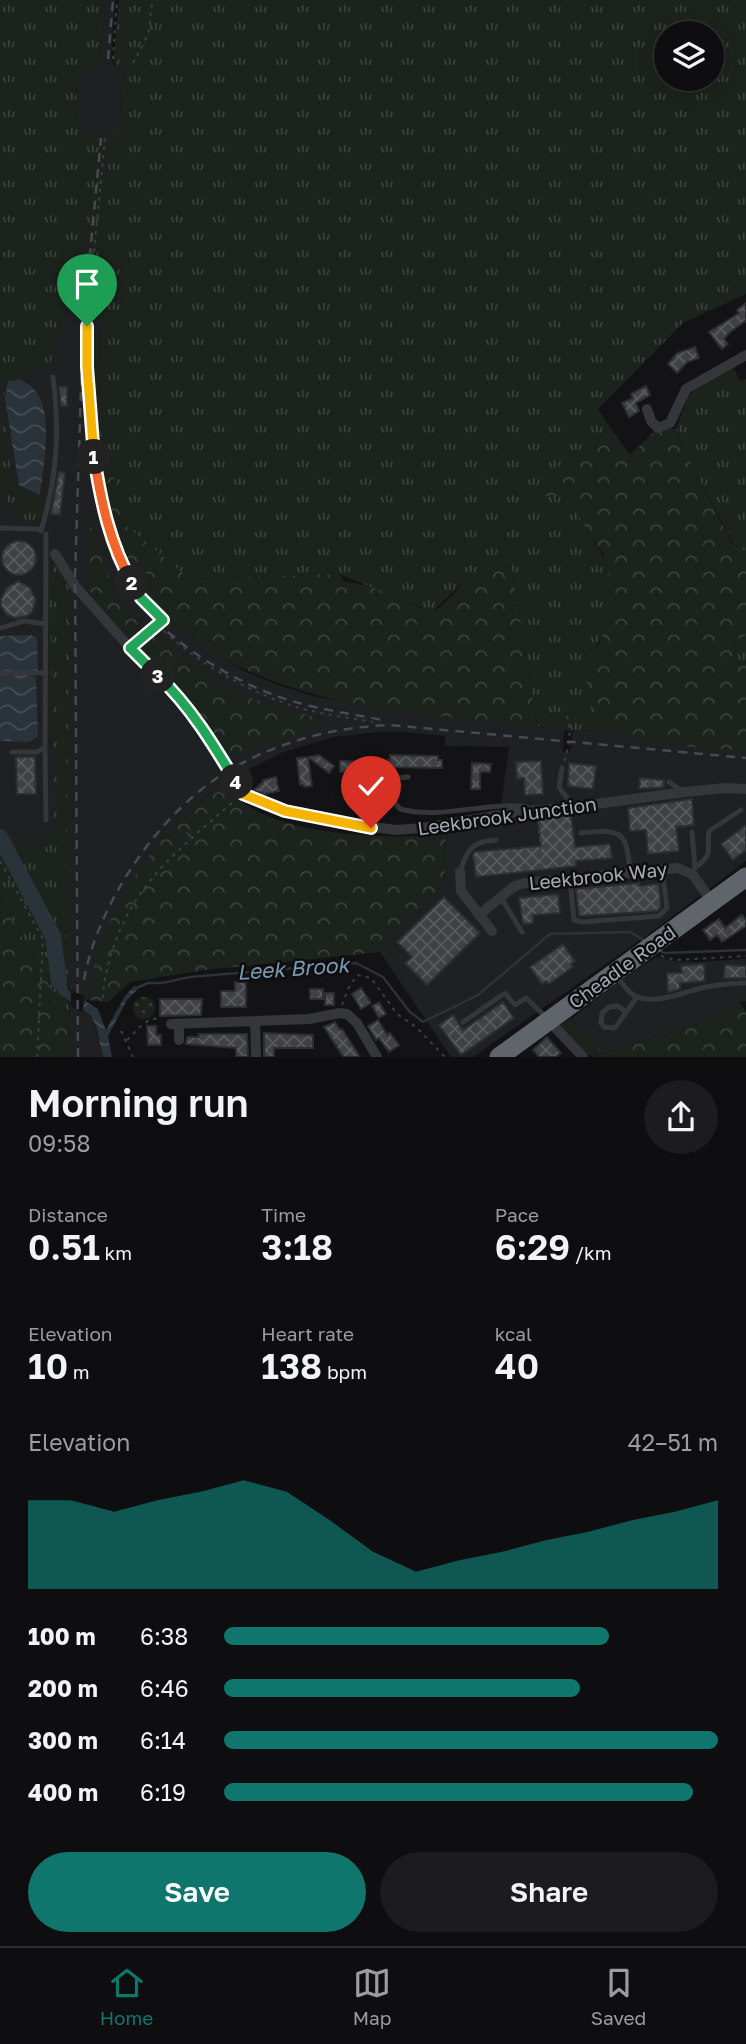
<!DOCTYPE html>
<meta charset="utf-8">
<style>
:root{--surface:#0e0e10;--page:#1c1c1e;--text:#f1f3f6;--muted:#9b9c9f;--line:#2e2e30;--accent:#0f766e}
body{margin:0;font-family:"Golos Text",sans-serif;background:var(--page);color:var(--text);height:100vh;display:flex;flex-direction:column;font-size:26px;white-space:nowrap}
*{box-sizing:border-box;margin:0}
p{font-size:23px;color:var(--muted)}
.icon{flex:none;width:38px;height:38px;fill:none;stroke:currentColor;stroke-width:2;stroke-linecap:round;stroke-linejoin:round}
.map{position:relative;height:1057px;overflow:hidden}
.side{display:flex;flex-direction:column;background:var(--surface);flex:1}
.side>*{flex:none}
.buttons{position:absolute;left:654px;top:21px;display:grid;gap:14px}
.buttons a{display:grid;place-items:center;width:70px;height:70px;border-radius:50%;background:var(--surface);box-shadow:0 4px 18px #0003,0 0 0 2px var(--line);font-size:35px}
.pin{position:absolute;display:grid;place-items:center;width:60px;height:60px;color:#fff;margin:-72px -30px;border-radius:50% 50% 50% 0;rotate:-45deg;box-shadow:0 0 7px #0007}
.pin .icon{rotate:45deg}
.km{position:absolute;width:35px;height:35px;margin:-18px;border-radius:50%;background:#222;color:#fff;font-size:19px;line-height:35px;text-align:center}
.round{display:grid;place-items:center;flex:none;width:74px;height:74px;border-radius:37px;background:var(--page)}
.summary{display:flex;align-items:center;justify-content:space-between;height:119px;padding:0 28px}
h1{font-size:38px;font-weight:600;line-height:52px}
.stats{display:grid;grid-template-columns:repeat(3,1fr);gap:10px;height:119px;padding:7px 28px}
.stats div{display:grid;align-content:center}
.stats b{font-size:35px;font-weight:600}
.stats small{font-size:19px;font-weight:400}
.stats p{font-size:19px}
.chart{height:196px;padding:14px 28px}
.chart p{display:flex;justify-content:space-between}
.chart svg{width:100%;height:126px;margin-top:7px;fill:var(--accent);opacity:.7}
.cta{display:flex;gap:14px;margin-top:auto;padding:14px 28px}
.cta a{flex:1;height:80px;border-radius:42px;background:var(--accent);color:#fff;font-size:28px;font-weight:600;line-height:80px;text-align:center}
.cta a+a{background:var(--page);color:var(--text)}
ul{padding:0 28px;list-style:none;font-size:23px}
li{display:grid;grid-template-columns:112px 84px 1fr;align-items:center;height:52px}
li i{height:18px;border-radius:9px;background:var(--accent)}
.dock{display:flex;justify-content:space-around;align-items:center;height:98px;border-top:2px solid var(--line);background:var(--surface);font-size:19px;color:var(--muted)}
.dock a{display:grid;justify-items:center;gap:4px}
.dock .on{color:var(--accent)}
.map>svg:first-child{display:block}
.built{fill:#1f2022}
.grass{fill:url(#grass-tufts);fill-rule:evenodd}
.forest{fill:url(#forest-crowns)}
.park{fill:url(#park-dots)}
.water{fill:url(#water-waves)}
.pier{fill:#131315}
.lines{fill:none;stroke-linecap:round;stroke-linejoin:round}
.stream{stroke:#2a3339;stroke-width:2.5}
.river{stroke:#2a3339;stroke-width:16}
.building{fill:url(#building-cross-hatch);stroke:#2d2e31;stroke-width:2}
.path{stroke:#3a3d41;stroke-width:2;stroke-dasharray:3.5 5;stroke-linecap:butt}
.lane{stroke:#34363a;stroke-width:5}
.street{stroke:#34363a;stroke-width:10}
.highway{stroke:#60646b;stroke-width:19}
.rail{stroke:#474a4f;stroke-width:2.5;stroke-dasharray:9 7;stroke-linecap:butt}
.split-1-casing{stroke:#fff;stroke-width:14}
.split-2-casing{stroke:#fff;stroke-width:14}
.split-3-casing{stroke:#fff;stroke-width:14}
.split-4-casing{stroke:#fff;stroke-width:14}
.split-5-casing{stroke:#fff;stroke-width:14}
.split-1{stroke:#f5b400;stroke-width:9}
.split-2{stroke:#f0652b;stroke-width:9}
.split-3{stroke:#22a559;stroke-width:9}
.split-4{stroke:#22a559;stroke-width:9}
.split-5{stroke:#f5b400;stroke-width:9}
.labels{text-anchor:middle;stroke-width:5;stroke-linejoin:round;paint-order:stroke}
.street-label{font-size:19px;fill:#a5abb5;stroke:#0e0e10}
.water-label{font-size:21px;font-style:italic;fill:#7c9bb0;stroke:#0e0e10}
</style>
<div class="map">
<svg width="746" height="1057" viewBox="0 0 746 1057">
<defs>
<pattern id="grass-tufts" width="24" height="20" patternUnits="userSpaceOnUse" patternTransform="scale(1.75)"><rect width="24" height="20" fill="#1c231c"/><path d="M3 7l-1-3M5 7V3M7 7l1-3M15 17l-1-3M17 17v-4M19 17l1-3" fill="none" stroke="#3a403b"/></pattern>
<pattern id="forest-crowns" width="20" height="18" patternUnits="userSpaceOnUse" patternTransform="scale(1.75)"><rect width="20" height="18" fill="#1c231c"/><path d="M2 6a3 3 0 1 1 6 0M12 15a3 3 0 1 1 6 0" fill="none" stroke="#3a403b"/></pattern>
<pattern id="park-dots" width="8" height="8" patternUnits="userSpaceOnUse" patternTransform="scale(1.75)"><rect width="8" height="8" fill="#1c231c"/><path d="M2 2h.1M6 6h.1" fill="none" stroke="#3a403b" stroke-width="1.8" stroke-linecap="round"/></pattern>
<pattern id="water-waves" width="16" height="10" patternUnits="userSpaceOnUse" patternTransform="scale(1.75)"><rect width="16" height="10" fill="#2a3339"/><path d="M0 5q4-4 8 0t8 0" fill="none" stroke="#464e53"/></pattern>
<pattern id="building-cross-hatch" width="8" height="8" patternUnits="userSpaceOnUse" patternTransform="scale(1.75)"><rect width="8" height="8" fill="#3f4145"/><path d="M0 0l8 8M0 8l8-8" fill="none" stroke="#585a5e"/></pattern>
</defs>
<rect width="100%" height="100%" fill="#131315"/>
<path class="built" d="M106,0H115L111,59L116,68L123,71L119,134L106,138L95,137L78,266L75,318L101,320L99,425L101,470L109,520L164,615L193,639L246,672L278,685L316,697L430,714L564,729L563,752H570L573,731L689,729L746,735V861L653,931L473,1057H451L380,952L444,887L447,820L500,812L509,747L445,746V736L405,732H378L333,737L281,753L237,775L206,796L94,969L87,1002L70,991L68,977L17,840L0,828V168L79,134L76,101L79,78L84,72L99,64Z
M656,957L673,961L696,962L746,959V1001L740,1002L720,1017L603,1054L589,1038L581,1035L572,1018L623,979Z
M70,1001L93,1019L103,1057H69Z"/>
<path class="grass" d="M0,0H106L99,64C94,67 88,69 84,72C72,82 78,120 79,134L88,133L101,138L119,134L123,71L116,68L114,58L119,0H746V294L683,323L598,409L616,437L560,465L531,496H565C586,527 610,557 615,596C616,611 596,648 588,660L607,727L617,730L573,731L537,726L509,550L470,576L432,612L339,574L189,579L127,526L99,425L101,320L75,319L77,270L50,365L26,372L8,381L2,398L13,491L36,497L45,505L42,516L35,520H22L24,507L7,503L0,488ZM667,33H712V79H667Z
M733,367L740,381L746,379V552L733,543L682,446L676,429L688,397L697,387Z
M53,558L70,585L66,903L70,1036L48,983L0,898V828C5,831 10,835 15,838C27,844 50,842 54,828L50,598Z
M746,635V664L734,657L735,641Z"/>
<path class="forest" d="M597,409L630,455L658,428L676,429L682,446L732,543L746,552V635L735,641L734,656L746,664V751L665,745L607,727L586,696L588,660L599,644L615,599L603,553L565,496H530L560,465L616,437Z
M99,425L127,526L190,579L339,574L345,582C378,584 401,602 432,612L441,607L470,576L509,550L537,726C415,713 279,710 180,628C166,616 148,603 138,588C106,540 101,480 99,425Z
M88,518C97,543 104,571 119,593C137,621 208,678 239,693C268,707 301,710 331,724L228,756L175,684L102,609L87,586Z
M227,781C230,787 233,795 238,799C285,837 389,840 446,834L444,887L380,952L205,970L130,982L108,1002L88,1000C92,979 94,956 103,937C129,874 171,820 227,781Z
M0,898L48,983L70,1036L69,1057H0Z
M740,1002L746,1012V1057H593L580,1050L559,1025L572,1018L581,1035L589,1038L603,1054L720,1017Z"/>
<path class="park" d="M133 1008a11 11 0 1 1 22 0a11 11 0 1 1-22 0Z"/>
<path class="water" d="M19,380C60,392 43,462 40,495L19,485L5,398L8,381Z
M31,635L37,638L38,671H0V636Z
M30,674L36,678L38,737L28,742L0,741V675Z
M52,962H60L63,978L68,990L98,1009L106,1030L125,996L135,985L137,990L127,1000L108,1036L112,1057H103L96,1026L91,1016L58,993Z"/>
<path class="pier" d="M71,990L84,996L83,1012L71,1006Z"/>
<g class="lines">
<path class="stream" d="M187,833L191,837
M659,950L664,953L746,950
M134,989L148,983H162L190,977L356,963L383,977L409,1011L423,1022L478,995L550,934L630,932L645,941"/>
<path class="river" d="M0,837L53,936L59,982"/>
</g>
<path class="building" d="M746,303V323L745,321L729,333L724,339L728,344L722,349L709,332L739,313L737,310Z
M695,347L699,358L687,362L677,373L668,364L677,353Z
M646,386L650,395L636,403L639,411L629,417L622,403L633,398L631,394Z
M59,387H67V406H61Z
M59,472L65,473L60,515L51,514Z
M2 558a17 17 0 1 1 34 0a17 17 0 1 1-34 0Z
M18,581L30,588L36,600L32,612L27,616L16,618L7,615L1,606V599L7,588Z
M319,755L334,766L329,773L308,757Z
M390,755L438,756V760H442V768L387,767V760H390Z
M16,757H35L36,794H17Z
M308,757L312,786L304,787L303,785H300L297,758Z
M340,761L383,762V776H347V772H340Z
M541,761L543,794L525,795L524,778L517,779L516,762Z
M472,763L491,764L490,772H480V789H471Z
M569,763L596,766L593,789L568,786Z
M276,777L279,791L264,794L254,790L263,782V780Z
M640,778L664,780V787L639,789Z
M692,799L694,825L676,827L679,851L648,854L646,830L630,831L628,808Z
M571,815L575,847L610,844L612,858L576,861V866L476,877L473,854L475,852L541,846L538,818Z
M746,825V850L733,860L721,844Z
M639,883V886L659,884L661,907L657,911L579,916L576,889Z
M558,894L560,913L533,915V923L523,924L519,898Z
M444,897L480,933L427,985L405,963L412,957L397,942Z
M742,915L746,920V926L722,942L717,935L710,940L703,930L719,919L725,928Z
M563,944L575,961L571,964L573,967L549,984L546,981L542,984L530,967Z
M704,964L705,981L680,983V989L668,992L667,973H682L681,966Z
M725,965L746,966V978H724Z
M235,982H246V1007H221V991H235Z
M361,988L371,1003L361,1009L352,994Z
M310,989H323V999H310Z
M325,993H334V1005H325Z
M160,999H202L201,1015L160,1016Z
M379,1002L386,1014L379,1018L372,1006Z
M503,1002L514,1018L461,1055L439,1025L453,1015L463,1030Z
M378,1020L387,1035L390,1033L399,1045L389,1052L379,1038L376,1040L368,1026Z
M335,1022L340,1030L342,1029L360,1057H344L342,1055L324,1027Z
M147,1026H156V1035H161V1045H148Z
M264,1033L313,1035V1048H274V1057H264Z
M199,1034H247L248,1057H236V1048L186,1044L187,1037H199Z
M547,1037L561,1053L556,1057H539L533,1050Z"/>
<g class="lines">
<path class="path" d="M113,59L117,0
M133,63C138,53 146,42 149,30C151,19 149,10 154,0
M105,138L87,326V367L95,459L105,520L120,561L141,598L163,620L158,625
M138,641L158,625C193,661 245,690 293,706C318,714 346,717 373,722
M564,761C569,747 572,730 567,716
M539,821L542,872
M0,861L43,939L37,1057
M661,956L675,960L746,956
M103,998C103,982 107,970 111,955C133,882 180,849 234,801
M342,1005L348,989L357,975L371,978L397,1014L416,1027L445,1057
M121,1031L133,1057
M127,1040C138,1030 146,1016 162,1019"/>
<path class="lane" d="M0,528L38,529L41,531
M41,531C57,477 60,433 53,377
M0,628L24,621L46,624
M0,673H46
M45,747L46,820
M12,752H37L45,747L46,534
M562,768L559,787L572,805
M408,777L395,778C388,789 392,800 400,809C443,820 485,801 527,807
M669,782L682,791
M692,832L695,868
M581,833C621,829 627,830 630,873
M696,867C715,852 706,851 709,831L741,810
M460,872C467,850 472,841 496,840
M570,879L574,920L582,922L659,916L667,908L662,869
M500,896L522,932
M616,976C622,982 627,992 635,996C654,1005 683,993 701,988C716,985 731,983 746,983
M626,1012L618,1006L609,1007L602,1013L601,1023L604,1027L615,1028L637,997
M463,1022L505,993L515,1005L526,998L547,1018"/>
<path class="street" d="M647,409L651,421L658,428L670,423L686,389L746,355
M55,554L75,586L130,648L173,690L209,738L243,794L285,811L322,820L396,830L423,828L516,812L574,807L685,792L725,788L746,789
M460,872L461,891L492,931
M479,915L513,887L524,883L678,868L693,875L712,902
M255,1021L309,1019L340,1013L347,1014L357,1023L377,1057
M549,1021L583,1057
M171,1024L255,1021L256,1057
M179,1024V1040"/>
<path class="highway" d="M499,1057L746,877"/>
<path class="rail" d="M108,59L113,0
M88,430C92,482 101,550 132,593C165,639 222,675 274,695C308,708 346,713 383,720
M84,980C98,901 163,807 233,768C281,741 335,727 390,725L746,758
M78,1057L75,576L83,327L101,138"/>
</g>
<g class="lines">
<defs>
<path id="split-1" d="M87,326V367L94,457"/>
<path id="split-2" d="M94,457C101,502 110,544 132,583"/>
<path id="split-3" d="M132,583L141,598L163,620L130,648L158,676"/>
<path id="split-4" d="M158,676C190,706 213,744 236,782"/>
<path id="split-5" d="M236,782L243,794L285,811L371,828"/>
</defs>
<use href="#split-1" class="split-1-casing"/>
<use href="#split-2" class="split-2-casing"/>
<use href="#split-3" class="split-3-casing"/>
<use href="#split-4" class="split-4-casing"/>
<use href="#split-5" class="split-5-casing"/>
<use href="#split-1" class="split-1"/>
<use href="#split-2" class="split-2"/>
<use href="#split-3" class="split-3"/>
<use href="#split-4" class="split-4"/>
<use href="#split-5" class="split-5"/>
</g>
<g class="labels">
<g class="street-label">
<text transform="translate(507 816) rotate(-8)" y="7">Leekbrook Junction</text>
<text transform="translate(598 876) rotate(-6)" y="7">Leekbrook Way</text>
<text transform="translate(622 967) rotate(-36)" y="7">Cheadle Road</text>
</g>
<g class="water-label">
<text transform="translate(293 969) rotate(-4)" y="7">Leek Brook</text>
</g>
</g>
</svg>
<div class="buttons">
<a><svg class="icon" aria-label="layers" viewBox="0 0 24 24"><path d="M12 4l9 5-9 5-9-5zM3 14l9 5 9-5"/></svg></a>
</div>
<div class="pin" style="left:87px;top:326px;background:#1e9e55"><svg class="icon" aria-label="arrive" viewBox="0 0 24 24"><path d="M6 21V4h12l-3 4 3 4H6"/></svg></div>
<div class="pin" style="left:371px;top:828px;background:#d93025"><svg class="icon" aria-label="check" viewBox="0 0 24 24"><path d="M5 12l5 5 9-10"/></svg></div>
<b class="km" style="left:94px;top:457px">1</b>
<b class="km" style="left:132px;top:583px">2</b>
<b class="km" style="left:158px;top:676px">3</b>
<b class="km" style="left:236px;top:782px">4</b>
</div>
<section class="side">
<div class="summary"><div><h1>Morning run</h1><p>09:58</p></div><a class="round"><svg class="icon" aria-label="share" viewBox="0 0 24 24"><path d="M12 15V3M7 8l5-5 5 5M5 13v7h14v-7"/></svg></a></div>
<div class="stats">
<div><p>Distance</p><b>0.51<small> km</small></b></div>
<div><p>Time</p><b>3:18</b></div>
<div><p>Pace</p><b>6:29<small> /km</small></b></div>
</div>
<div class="stats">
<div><p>Elevation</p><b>10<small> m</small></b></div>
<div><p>Heart rate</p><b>138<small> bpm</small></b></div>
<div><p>kcal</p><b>40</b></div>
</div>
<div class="chart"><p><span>Elevation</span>42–51 m</p>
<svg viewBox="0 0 160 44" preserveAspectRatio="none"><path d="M0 44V13L10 13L20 17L30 13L40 10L50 6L60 10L70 20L80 31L90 38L100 34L110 31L120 27L130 24L140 20L150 17L160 13V44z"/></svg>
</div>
<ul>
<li><b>100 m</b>6:38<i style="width:78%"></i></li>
<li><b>200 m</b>6:46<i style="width:72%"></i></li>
<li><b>300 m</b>6:14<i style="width:100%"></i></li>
<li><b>400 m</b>6:19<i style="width:95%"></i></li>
</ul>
<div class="cta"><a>Save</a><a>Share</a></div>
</section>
<nav class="dock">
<a class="on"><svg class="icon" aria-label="home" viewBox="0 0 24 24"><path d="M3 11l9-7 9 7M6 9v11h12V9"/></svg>Home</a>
<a><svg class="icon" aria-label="map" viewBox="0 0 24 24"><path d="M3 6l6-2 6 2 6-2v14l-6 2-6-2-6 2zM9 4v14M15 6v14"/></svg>Map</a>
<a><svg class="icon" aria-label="saved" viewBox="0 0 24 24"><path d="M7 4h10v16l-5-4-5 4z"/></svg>Saved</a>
</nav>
